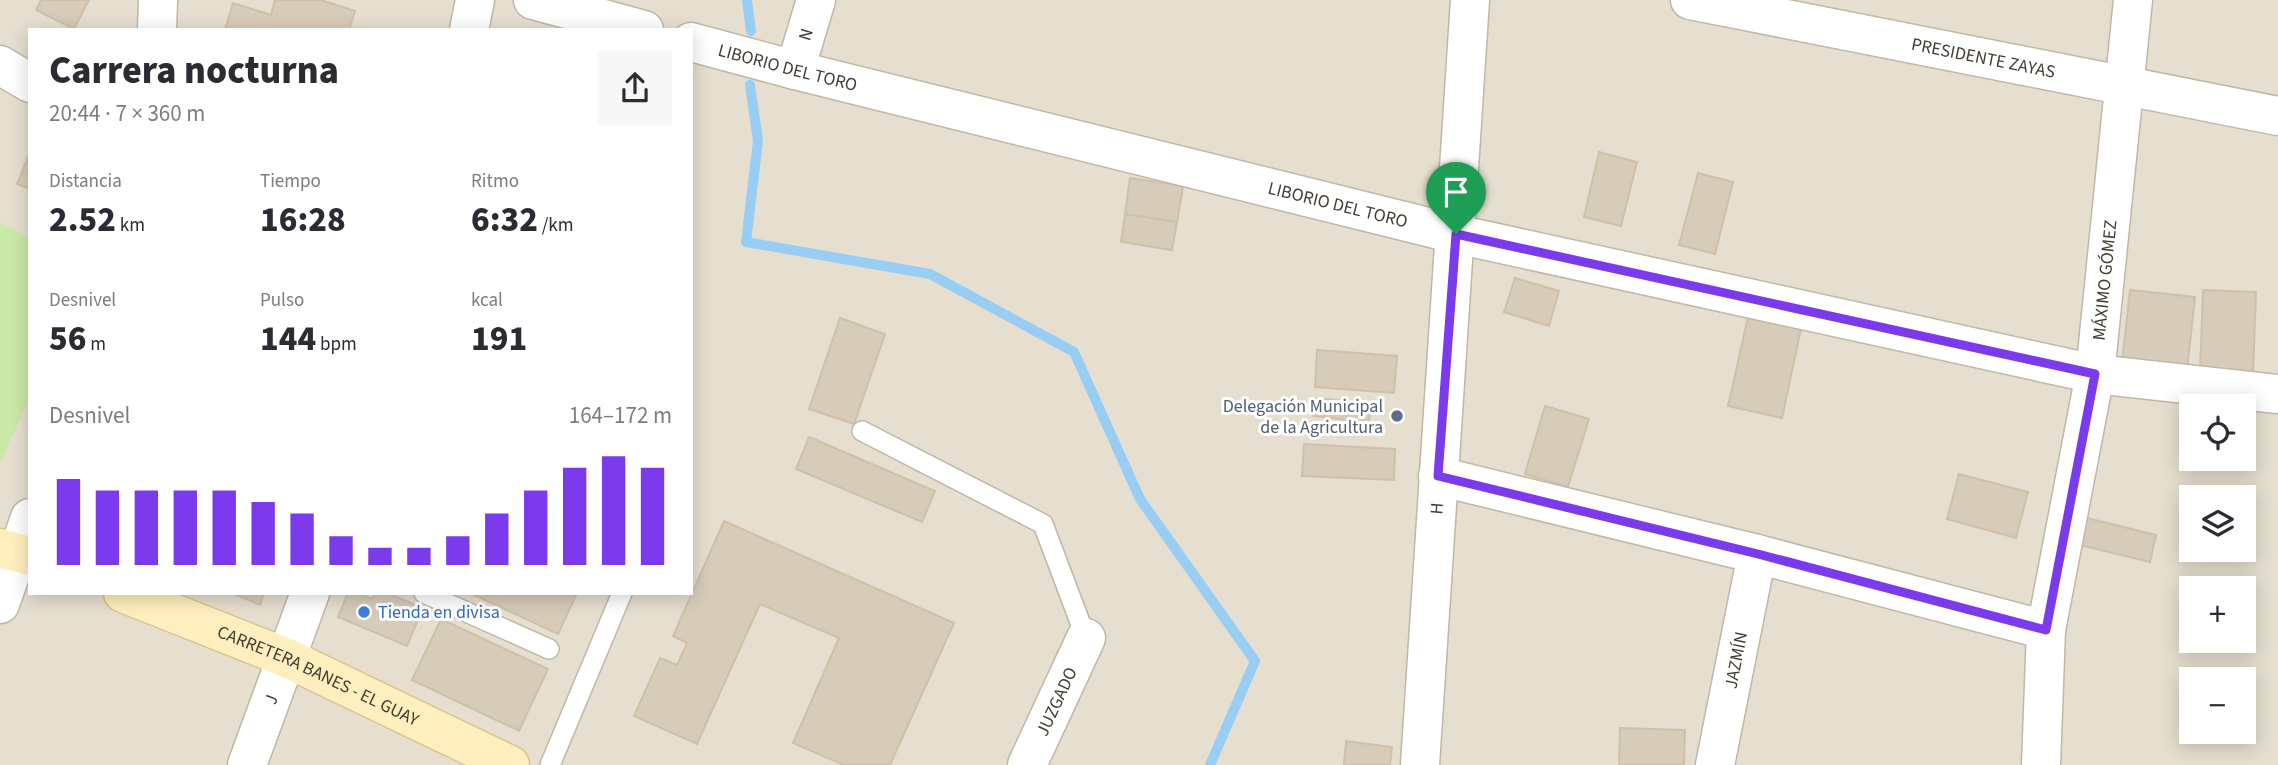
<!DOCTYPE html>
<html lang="es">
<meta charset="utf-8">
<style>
:root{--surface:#fff;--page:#f7f7f7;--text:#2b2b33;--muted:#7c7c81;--accent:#7c3aed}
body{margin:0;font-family:"Source Sans 3",sans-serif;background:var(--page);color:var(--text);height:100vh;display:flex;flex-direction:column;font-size:26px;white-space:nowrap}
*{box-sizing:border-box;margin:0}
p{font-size:23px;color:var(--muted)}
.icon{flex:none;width:38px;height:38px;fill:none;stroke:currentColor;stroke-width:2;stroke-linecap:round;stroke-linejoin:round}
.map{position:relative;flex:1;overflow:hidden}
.panel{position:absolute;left:28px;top:28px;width:665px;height:567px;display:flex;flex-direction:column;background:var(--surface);border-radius:0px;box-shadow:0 4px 18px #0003}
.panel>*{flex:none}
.tools{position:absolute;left:2179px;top:394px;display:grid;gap:14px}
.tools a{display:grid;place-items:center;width:77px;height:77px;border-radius:0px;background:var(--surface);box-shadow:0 4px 18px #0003;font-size:35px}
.pin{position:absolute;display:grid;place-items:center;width:60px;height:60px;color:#fff;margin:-72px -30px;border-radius:50% 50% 50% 0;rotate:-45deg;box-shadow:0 0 7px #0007}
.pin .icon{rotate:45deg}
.round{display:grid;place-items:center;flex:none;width:74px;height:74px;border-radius:0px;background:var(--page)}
.overview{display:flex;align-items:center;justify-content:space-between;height:119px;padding:0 21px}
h1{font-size:38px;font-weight:800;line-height:52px}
.metrics{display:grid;grid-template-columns:repeat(3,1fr);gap:10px;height:119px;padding:7px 21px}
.metrics div{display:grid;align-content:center}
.metrics b{font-size:35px;font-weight:800}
.metrics small{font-size:19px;font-weight:400}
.metrics p{font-size:19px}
.chart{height:196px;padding:14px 21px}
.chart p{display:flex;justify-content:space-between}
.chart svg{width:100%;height:126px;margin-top:7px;stroke:var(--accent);stroke-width:6}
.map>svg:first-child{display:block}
.residential{fill:#e6dfcf;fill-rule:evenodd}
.green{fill:#cbe9a7}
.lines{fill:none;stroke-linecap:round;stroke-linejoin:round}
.stream{stroke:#98cef4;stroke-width:10}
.building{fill:#d7cbb9;stroke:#cfc0a9;stroke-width:2}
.lane-casing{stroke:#c0b7a6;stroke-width:22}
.street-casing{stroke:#c0b7a6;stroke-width:41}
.secondary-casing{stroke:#d8c590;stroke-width:41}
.lane{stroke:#fff;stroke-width:19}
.street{stroke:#fff;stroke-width:38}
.secondary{stroke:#ffefbe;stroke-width:38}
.route-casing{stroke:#fff;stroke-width:14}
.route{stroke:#7c3aed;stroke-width:9}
.service-dot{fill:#5c6f8a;stroke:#fff;stroke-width:2.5}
.shop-dot{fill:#3f7fe0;stroke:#fff;stroke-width:2.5}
.labels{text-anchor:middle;stroke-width:6;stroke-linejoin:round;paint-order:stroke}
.street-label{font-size:18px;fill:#433c32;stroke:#fff}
.service-label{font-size:18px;fill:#4e5e75;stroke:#fff;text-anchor:end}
.shop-label{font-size:18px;fill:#366cbe;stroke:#fff;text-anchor:start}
</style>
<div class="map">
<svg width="2278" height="765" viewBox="0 0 2278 765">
<rect width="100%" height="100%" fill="#f2ede1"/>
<path class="residential" d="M0,0H2278V765H0ZM30,30H691V593H30ZM2191,406H2244V458H2191ZM2191,497H2244V550H2191ZM2191,588H2244V640H2191ZM2191,679H2244V732H2191Z"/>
<path class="green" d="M0,222L30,240V396L0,464Z"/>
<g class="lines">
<path class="stream" d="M747,0L751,31
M750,85L758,141L746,242L930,274L1074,352L1140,499L1255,661L1210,765"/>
</g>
<path class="building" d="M41,0H89L74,29L36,10Z
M275,0H321L355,11L349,30H225L233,3L271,15Z
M1599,152L1637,162L1621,226L1584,217Z
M30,153V189L17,184Z
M1698,173L1733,182L1715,254L1679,245Z
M1130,178L1183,186L1177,222L1125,214Z
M1125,214L1177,222L1172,250L1121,242Z
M1515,278L1559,291L1549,326L1504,312Z
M2130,290L2195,297L2187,370L2122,363Z
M2203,290L2256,292L2253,375L2200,373Z
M1748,317L1801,329L1782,418L1728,406Z
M840,318L885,334L854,424L809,409Z
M1317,350L1397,356L1394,393L1315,387Z
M1316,398L1371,404L1369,423L1313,416Z
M1545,406L1589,419L1568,487L1525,474Z
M809,437L935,491L922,522L796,469Z
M1304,444L1395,449L1394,480L1302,476Z
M1959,474L2028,492L2016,538L1947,519Z
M2087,518L2156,535L2150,562L2080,545Z
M724,521L954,623L890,765H844L793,743L839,638L760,604L697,744L634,716L660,658L677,665L687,643L673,636Z
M232,593H264L260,605Z
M348,593H358L372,599L375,593H387L423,608L407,646L338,617Z
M470,593H577L558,634Z
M441,619L548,669L519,731L412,680Z
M1620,728L1685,730L1684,765H1619Z
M1346,741L1392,747L1390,765H1344Z"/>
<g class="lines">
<defs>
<path id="lane" d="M862,431L1043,524L1086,638
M424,593L549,649
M550,765L622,593"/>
<g id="street">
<path d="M533,0L644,30"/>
<path id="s1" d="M1690,0L2278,116"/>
<path d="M157,30L158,0"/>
<path d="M469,30L475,0"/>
<path id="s2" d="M691,42L795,70L1456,234L2095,374L2278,394"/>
<path d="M0,65L30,83"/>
<path id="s3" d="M795,70L816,0"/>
<path d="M1438,476L1757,554L2046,630"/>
<path d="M0,604L30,518"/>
<path id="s4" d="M247,765L310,593"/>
<path id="s5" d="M1027,765L1086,638"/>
<path id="s6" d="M1420,765L1470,0"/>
<path id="s7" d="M1715,765L1757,554"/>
<path id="s8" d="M2041,765L2046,630L2095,374L2133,0"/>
</g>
<g id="secondary">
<path d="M0,548L30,556"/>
<path id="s9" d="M123,593L287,658L510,765"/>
</g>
</defs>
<use href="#lane" class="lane-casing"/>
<use href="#street" class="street-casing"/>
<use href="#secondary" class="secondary-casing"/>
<use href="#lane" class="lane"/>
<use href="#street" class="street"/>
<use href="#secondary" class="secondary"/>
</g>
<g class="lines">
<defs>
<path id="route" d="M1456,234L2095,374L2046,630L1758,554L1438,476Z"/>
</defs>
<use href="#route" class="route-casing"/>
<use href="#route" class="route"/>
</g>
<circle class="service-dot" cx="1397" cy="416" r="7"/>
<circle class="shop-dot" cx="364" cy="612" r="7"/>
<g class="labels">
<g class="street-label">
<text dy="6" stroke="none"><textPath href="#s3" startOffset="37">N</textPath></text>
<text dy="6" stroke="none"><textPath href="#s1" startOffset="299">PRESIDENTE ZAYAS</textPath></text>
<text dy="6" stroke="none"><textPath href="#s2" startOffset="100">LIBORIO DEL TORO</textPath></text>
<text dy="6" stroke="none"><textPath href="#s2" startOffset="667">LIBORIO DEL TORO</textPath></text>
<text dy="6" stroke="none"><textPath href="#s8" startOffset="490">MÁXIMO GÓMEZ</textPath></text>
<text dy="6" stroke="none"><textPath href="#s6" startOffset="257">H</textPath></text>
<text dy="6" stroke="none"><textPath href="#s7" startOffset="107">JAZMÍN</textPath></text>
<text dy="6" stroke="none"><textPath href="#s9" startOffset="212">CARRETERA BANES - EL GUAY</textPath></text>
<text dy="6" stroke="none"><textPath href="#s4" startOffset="70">J</textPath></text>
<text dy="6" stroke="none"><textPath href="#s5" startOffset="70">JUZGADO</textPath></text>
</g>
<g class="service-label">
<text x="1383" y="412">Delegación Municipal<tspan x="1383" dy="21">de la Agricultura</tspan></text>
</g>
<g class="shop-label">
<text x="378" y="618">Tienda en divisa</text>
</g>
</g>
</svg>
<div class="tools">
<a><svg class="icon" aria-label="locate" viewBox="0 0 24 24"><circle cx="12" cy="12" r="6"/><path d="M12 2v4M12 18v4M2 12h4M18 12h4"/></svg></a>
<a><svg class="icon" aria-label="layers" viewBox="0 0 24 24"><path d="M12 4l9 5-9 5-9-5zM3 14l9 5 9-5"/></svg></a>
<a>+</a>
<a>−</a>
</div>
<div class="pin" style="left:1456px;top:234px;background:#1e9e55"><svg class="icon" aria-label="arrive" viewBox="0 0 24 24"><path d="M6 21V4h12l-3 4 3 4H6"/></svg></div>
<section class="panel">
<div class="overview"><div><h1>Carrera nocturna</h1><p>20:44 · 7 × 360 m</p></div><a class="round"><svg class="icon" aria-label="share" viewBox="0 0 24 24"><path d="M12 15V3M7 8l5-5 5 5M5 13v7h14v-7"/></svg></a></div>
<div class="metrics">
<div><p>Distancia</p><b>2.52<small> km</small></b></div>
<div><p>Tiempo</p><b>16:28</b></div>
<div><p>Ritmo</p><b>6:32<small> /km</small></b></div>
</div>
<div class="metrics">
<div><p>Desnivel</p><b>56<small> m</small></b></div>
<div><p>Pulso</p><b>144<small> bpm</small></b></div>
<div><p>kcal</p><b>191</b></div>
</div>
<div class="chart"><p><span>Desnivel</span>164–172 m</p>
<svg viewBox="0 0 160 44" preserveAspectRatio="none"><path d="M5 44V14M15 44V18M25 44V18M35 44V18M45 44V18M55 44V22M65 44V26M75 44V34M85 44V38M95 44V38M105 44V34M115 44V26M125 44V18M135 44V10M145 44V6M155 44V10"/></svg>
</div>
</section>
</div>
